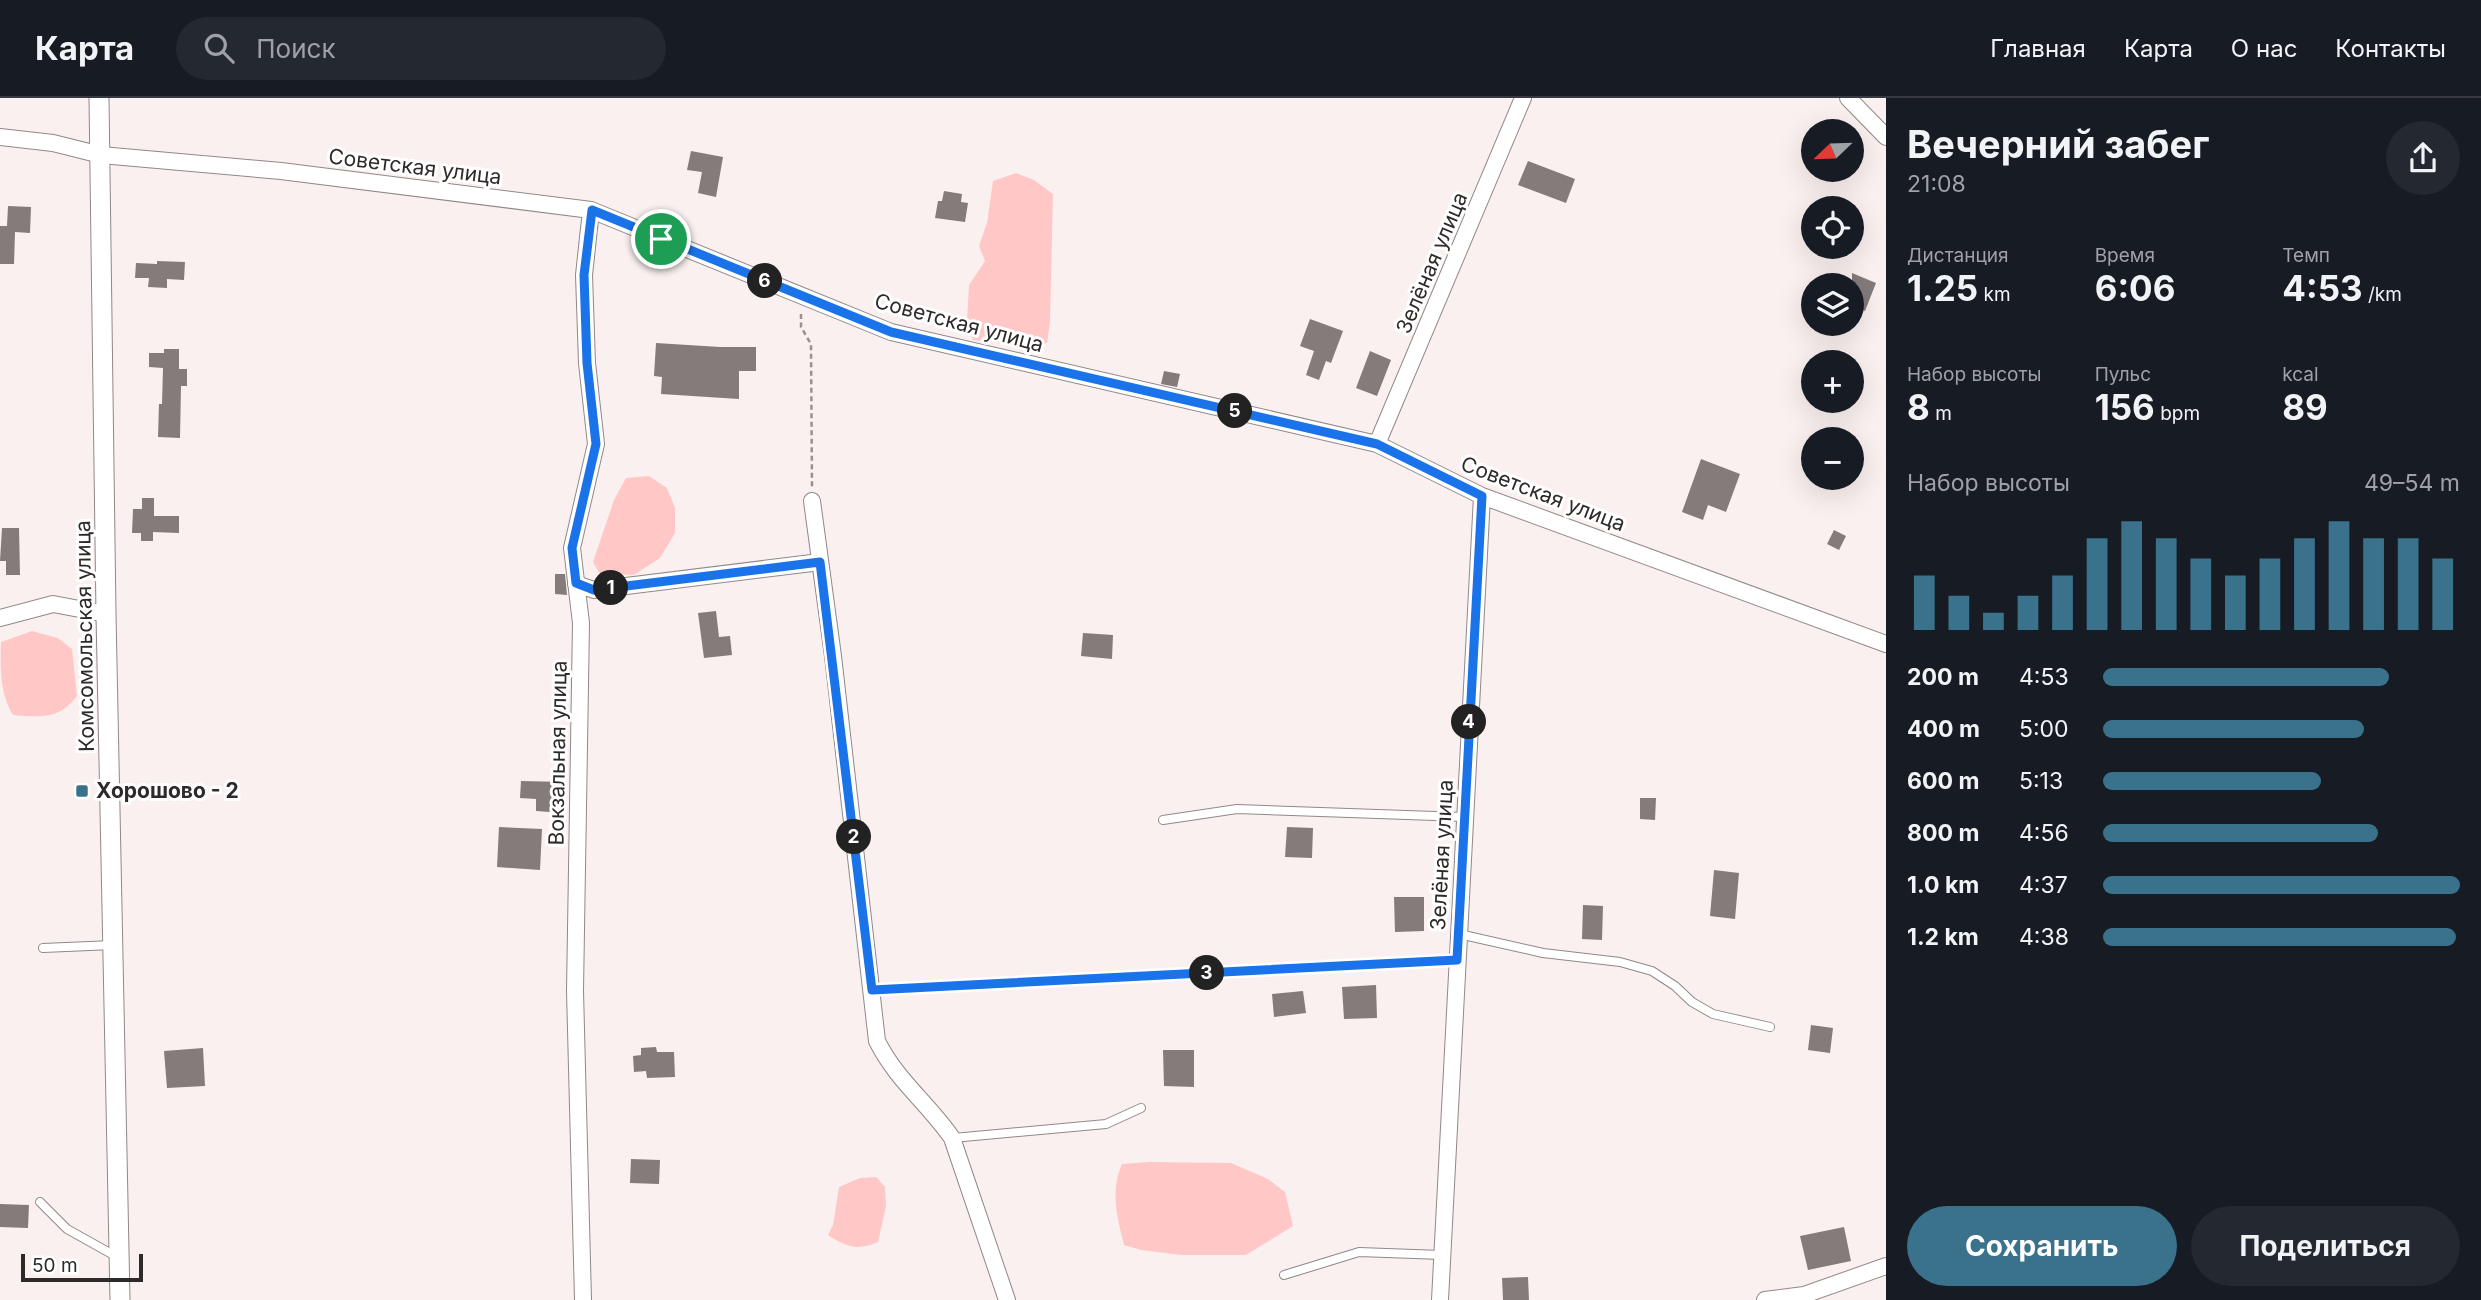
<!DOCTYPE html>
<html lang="ru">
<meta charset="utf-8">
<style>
:root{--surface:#171b24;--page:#242831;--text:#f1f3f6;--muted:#9ea1a6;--line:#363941;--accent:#3a728c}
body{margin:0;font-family:Inter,sans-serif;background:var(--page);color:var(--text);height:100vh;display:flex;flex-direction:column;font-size:26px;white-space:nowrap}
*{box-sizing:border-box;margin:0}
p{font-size:23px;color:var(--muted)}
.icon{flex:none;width:38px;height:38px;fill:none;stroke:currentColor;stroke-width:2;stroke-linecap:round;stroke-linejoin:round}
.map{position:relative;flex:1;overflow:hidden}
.details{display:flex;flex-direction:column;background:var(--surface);width:595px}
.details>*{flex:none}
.needle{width:46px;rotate:247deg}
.buttons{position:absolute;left:1801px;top:21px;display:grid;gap:14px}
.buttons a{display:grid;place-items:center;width:63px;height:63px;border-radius:50%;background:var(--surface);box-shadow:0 7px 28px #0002;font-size:35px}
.scale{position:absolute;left:21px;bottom:18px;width:122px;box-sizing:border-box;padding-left:7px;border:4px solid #2d2a29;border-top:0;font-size:19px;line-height:24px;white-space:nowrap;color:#2d2a29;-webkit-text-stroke:5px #fff;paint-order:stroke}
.pin{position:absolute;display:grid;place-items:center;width:60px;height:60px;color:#fff;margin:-30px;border:4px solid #fff;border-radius:50%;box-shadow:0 2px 7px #0007}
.km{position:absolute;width:35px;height:35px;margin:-18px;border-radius:50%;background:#222;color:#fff;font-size:19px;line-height:35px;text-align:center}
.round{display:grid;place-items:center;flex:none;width:74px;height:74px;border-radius:37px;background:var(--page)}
.headline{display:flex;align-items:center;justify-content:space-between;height:119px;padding:0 21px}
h1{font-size:38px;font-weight:700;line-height:52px}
.metrics{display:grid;grid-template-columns:repeat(3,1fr);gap:10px;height:119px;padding:7px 21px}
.metrics div{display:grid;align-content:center}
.metrics b{font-size:35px;font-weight:700}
.metrics small{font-size:19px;font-weight:400}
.metrics p{font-size:19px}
.chart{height:196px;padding:14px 21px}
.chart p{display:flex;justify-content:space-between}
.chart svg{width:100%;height:126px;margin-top:7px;stroke:var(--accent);stroke-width:6}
.button{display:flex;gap:14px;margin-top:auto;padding:14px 21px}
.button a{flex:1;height:80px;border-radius:42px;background:var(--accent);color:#fff;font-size:28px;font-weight:700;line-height:80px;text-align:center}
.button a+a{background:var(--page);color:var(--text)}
ul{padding:0 21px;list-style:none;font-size:23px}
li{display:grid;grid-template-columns:112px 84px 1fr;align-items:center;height:52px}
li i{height:18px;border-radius:9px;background:var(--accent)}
header{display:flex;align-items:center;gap:42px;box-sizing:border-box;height:98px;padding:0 35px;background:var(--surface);border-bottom:2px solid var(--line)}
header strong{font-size:33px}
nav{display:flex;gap:38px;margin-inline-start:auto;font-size:24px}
.search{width:490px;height:63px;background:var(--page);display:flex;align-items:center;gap:18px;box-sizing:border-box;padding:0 24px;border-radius:38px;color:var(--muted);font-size:26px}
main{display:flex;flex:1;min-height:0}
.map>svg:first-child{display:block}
.water{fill:#ffc8c6}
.building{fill:#847b7b}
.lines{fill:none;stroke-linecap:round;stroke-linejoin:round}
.service-casing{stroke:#918888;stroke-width:10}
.minor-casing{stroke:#918888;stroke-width:18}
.tertiary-casing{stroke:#918888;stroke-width:21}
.path{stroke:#989191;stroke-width:2.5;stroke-dasharray:5 3.5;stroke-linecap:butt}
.service{stroke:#fff;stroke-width:8}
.minor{stroke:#fff;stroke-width:16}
.tertiary{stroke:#fff;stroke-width:19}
.route-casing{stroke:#fff;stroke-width:14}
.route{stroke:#1a73e8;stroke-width:9}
.poi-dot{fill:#3a728c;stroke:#fff;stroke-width:2.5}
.labels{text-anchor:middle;stroke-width:6;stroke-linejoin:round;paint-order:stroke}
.street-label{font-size:21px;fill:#2d2a29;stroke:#fff}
.poi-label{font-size:21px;font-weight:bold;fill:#2d2a29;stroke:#fff;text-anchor:start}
</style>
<header>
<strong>Карта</strong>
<div class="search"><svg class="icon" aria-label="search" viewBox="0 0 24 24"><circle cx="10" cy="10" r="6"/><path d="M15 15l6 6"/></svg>Поиск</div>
<nav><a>Главная</a><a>Карта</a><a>О нас</a><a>Контакты</a></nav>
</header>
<main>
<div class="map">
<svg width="1886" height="1202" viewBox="0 0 1886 1202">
<rect width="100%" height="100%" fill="#fbf0f0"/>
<path class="water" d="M1016,75L1034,82L1053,96L1050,224L1047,245L1019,248L973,242L967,224L969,187L985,163L979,148L987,125L993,83Z
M649,378L667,390L675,410V435L660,460L634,477L600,476L593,464L614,402L626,380Z
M32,533L58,540L72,551L77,598C59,622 40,619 13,617C0,597 0,569 1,544Z
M1150,1064L1231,1065L1268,1081L1285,1094L1293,1128L1246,1157H1181L1141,1152L1124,1147C1117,1119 1110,1093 1122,1066Z
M876,1079L885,1089L886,1108L878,1144C857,1153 846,1149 828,1137L833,1127L839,1089L860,1080Z"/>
<path class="building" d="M691,53L723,59L716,99L698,95L702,74L687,72Z
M1528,63L1575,81L1566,105L1518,87Z
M944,93L962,96L961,104L968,105L965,124L935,120L938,103H942Z
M8,108L31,109L30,135L15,134L14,166H0V128H7Z
M157,163L185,164L184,182L167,181V190L148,189L149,180H135L136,165L157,166Z
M1852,175L1876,185L1865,213L1852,207Z
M1310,221L1343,233L1331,265L1326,263L1319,282L1306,277L1314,253L1300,248Z
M656,245L720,249H756V273H739V301L661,296L662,279L654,278Z
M164,251H179V271H187V288H181L180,340L158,339L159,306H162L163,270L149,269V255H164Z
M1370,253L1391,262L1377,298L1356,290Z
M1164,273L1180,276L1177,289L1161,286Z
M1701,361L1740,376L1726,414L1708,407L1703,422L1682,414Z
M142,400H154V418H179V435L153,434V443H141V435H132L133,411H142Z
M2,430H19L20,477H6V463H0Z
M1834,432L1846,438L1839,452L1827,446Z
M555,476H565L567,497L555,496Z
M716,513L719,539L730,538L732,557L704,560L698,515Z
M1083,535L1113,537L1112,561L1081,558Z
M521,683L565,684L564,715L536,713V701L520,700Z
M1640,700H1656L1655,722L1640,721Z
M499,729L542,731L540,772L497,769Z
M1287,729L1313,730L1312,760L1285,759Z
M1714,772L1739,775L1735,821L1710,818Z
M1394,799H1424V833L1395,834Z
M1583,807L1603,808L1602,842L1582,841Z
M1376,887L1377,920L1344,921L1342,889Z
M1303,893L1306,915L1274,919L1272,896Z
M1811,927L1833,930L1830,955L1808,952Z
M656,949L657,954H674L675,979L647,980L646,973L634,974L633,958L641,957V950Z
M203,950L205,988L167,990L164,953Z
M1163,952H1194V989L1164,988Z
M631,1061L660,1062L659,1086L630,1085Z
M0,1106L29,1107L28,1130L0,1129Z
M1844,1129L1851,1163L1808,1172L1800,1138Z
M1528,1179L1529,1202H1503L1502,1180Z"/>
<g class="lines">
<defs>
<path id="service" d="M1163,722L1237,711L1464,719
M1459,836L1543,855L1620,864L1652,873L1675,888L1692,904L1713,916L1770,929
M43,850L113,847
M872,892L1457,862
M953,1040L1106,1026L1141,1010
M40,1104L67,1131L119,1160
M1284,1177L1359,1154L1442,1157"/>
<path id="minor" d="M1848,0L1886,39
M0,39L53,45L101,57L281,73L591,112L891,234L1377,346L1482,398L1886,546
M1377,346L1523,0
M812,403L833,558L877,943C897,983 928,1005 952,1040L1007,1202
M576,486L594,492L820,464
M0,520L53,506L106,516
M583,1202L575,893L581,525L572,450L596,346L587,265L584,177L591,112
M1440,1202L1482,398
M1765,1202L1804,1197L1886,1168"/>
<path id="tertiary" d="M99,0L106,516L120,1202"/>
</defs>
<use href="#service" class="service-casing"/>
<use href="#minor" class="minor-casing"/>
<use href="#tertiary" class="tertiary-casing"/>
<path class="path" d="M801,216V229L811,246L812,389"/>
<use href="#service" class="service"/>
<use href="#minor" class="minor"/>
<use href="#tertiary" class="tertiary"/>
</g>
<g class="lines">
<defs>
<path id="route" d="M592,112L891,234L1377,346L1482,398L1457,862L872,892L820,464L594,492L576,485L572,450L596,346L587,265L584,177Z"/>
</defs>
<use href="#route" class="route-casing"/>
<use href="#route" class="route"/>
</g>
<rect class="poi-dot" x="75" y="686" width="14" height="14" rx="3.5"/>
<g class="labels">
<g class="street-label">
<text transform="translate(415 69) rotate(7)" y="7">Советская улица</text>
<text transform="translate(1432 165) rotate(-67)" y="7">Зелёная улица</text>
<text transform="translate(959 225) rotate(15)" y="7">Советская улица</text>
<text transform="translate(1543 396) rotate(21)" y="7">Советская улица</text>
<text transform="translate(85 538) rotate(-91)" y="7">Комсомольская улица</text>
<text transform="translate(558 655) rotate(-89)" y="7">Вокзальная улица</text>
<text transform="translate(1442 757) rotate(-87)" y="7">Зелёная улица</text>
</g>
<g class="poi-label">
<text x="96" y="700">Хорошово - 2</text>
</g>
</g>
</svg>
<div class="buttons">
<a><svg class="needle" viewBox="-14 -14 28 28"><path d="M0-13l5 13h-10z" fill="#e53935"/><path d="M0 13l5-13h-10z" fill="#9ea1a6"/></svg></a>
<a><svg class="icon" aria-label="locate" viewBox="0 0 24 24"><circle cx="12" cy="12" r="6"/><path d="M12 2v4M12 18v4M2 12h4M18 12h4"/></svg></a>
<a><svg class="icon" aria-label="layers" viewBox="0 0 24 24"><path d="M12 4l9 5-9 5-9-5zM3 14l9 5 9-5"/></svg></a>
<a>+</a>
<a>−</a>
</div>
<div class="scale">50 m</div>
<div class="pin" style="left:661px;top:141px;background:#1e9e55"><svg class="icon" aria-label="arrive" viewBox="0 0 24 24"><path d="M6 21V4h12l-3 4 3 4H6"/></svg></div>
<b class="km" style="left:611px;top:490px">1</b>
<b class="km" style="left:854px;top:739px">2</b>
<b class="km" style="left:1207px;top:875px">3</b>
<b class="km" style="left:1469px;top:624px">4</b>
<b class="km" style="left:1235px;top:313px">5</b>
<b class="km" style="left:765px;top:183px">6</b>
</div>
<section class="details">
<div class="headline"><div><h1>Вечерний забег</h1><p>21:08</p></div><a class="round"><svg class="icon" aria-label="share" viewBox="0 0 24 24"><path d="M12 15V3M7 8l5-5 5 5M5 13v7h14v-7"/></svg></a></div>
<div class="metrics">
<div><p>Дистанция</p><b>1.25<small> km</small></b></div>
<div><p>Время</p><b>6:06</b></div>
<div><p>Темп</p><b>4:53<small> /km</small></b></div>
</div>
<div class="metrics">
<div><p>Набор высоты</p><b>8<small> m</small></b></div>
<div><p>Пульс</p><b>156<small> bpm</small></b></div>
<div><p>kcal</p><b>89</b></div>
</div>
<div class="chart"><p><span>Набор высоты</span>49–54 m</p>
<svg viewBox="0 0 160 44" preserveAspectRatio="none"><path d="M5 44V25M15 44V32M25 44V38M35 44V32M45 44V25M55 44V12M65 44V6M75 44V12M85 44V19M95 44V25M105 44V19M115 44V12M125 44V6M135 44V12M145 44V12M155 44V19"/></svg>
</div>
<ul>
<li><b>200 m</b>4:53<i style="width:80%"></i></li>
<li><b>400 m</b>5:00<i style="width:73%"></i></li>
<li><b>600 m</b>5:13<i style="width:61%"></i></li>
<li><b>800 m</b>4:56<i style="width:77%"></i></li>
<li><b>1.0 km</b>4:37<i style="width:100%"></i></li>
<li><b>1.2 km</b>4:38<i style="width:99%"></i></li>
</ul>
<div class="button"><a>Сохранить</a><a>Поделиться</a></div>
</section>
</main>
